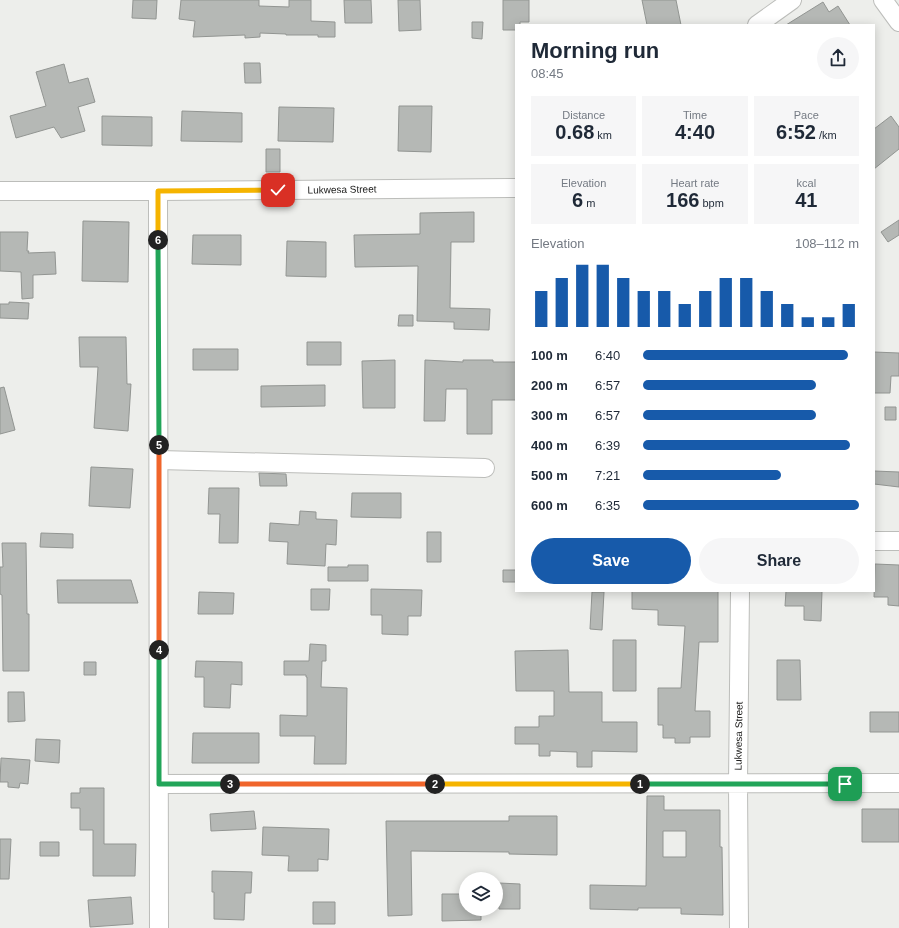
<!DOCTYPE html>
<meta charset="utf-8">
<style>
:root{--surface:#fff;--page:#f6f6f7;--text:#1f2937;--muted:#747a83;--accent:#175aaa}
body{margin:0;font-family:Helvetica,sans-serif;background:var(--page);color:var(--text);height:100vh;display:flex;flex-direction:column;font-size:15px;white-space:nowrap}
*{box-sizing:border-box;margin:0}
p{font-size:13px;color:var(--muted)}
.icon{flex:none;width:22px;height:22px;fill:none;stroke:currentColor;stroke-width:2;stroke-linecap:round;stroke-linejoin:round}
.map{position:relative;flex:1;overflow:hidden}
.drawer{position:absolute;left:515px;top:24px;width:360px;height:568px;display:flex;flex-direction:column;background:var(--surface);border-radius:0px;box-shadow:0 2px 10px #0003}
.drawer>*{flex:none}
.tools{position:absolute;left:459px;top:872px;display:grid;gap:8px}
.tools a{display:grid;place-items:center;width:44px;height:44px;border-radius:50%;background:var(--surface);box-shadow:0 2px 10px #0003;font-size:20px}
.pin{position:absolute;display:grid;place-items:center;width:34px;height:34px;color:#fff;margin:-17px;border-radius:8px;box-shadow:0 2px 6px #0006}
.km{position:absolute;width:20px;height:20px;margin:-10px;border-radius:50%;background:#222;color:#fff;font-size:11px;line-height:20px;text-align:center}
.round{display:grid;place-items:center;flex:none;width:42px;height:42px;border-radius:21px;background:var(--page)}
.head{display:flex;align-items:center;justify-content:space-between;height:68px;padding:0 16px}
h1{font-size:22px;font-weight:700;line-height:30px}
.figures{display:grid;grid-template-columns:repeat(3,1fr);gap:6px;height:68px;padding:4px 16px}
.figures div{display:grid;align-content:center;border-radius:0px;background:var(--page);text-align:center}
.figures b{font-size:20px;font-weight:700}
.figures small{font-size:11px;font-weight:400}
.figures p{font-size:11px}
.chart{height:112px;padding:8px 16px}
.chart p{display:flex;justify-content:space-between}
.chart svg{width:100%;height:72px;margin-top:4px;stroke:var(--accent);stroke-width:6}
.cta{display:flex;gap:8px;margin-top:auto;padding:8px 16px}
.cta a{flex:1;height:46px;border-radius:24px;background:var(--accent);color:#fff;font-size:16px;font-weight:700;line-height:46px;text-align:center}
.cta a+a{background:var(--page);color:var(--text)}
ul{padding:0 16px;list-style:none;font-size:13px}
li{display:grid;grid-template-columns:64px 48px 1fr;align-items:center;height:30px}
li i{height:10px;border-radius:5px;background:var(--accent)}
.map>svg:first-child{display:block}
.building{fill:#b5b8b5;stroke:#929592;fill-rule:evenodd}
.lines{fill:none;stroke-linecap:round;stroke-linejoin:round}
.minor-casing{stroke:#bcbdba;stroke-width:20}
.minor{stroke:#fff;stroke-width:18}
.split-1-casing{stroke:#fff;stroke-width:8}
.split-2-casing{stroke:#fff;stroke-width:8}
.split-3-casing{stroke:#fff;stroke-width:8}
.split-4-casing{stroke:#fff;stroke-width:8}
.split-5-casing{stroke:#fff;stroke-width:8}
.split-6-casing{stroke:#fff;stroke-width:8}
.split-7-casing{stroke:#fff;stroke-width:8}
.split-1{stroke:#22a559;stroke-width:5}
.split-2{stroke:#f5b400;stroke-width:5}
.split-3{stroke:#f0652b;stroke-width:5}
.split-4{stroke:#22a559;stroke-width:5}
.split-5{stroke:#f0652b;stroke-width:5}
.split-6{stroke:#22a559;stroke-width:5}
.split-7{stroke:#f5b400;stroke-width:5}
.labels{text-anchor:middle;stroke-width:3.5;stroke-linejoin:round;paint-order:stroke}
.street-label{font-size:10px;fill:#222221;stroke:#fff}
</style>
<div class="map">
<svg width="899" height="928" viewBox="0 0 899 928">
<rect width="100%" height="100%" fill="#edeeeb"/>
<path class="building" d="M133,0H157L156,19L132,18Z
M181,0H259V6L289,7V0H311V21L335,22V37H318V35H286V34L260,33V37L245,38V35L193,37L195,21L179,19Z
M344,0H371L372,23H345Z
M398,0H420L421,30L399,31Z
M503,0H529V22H520V25H516V30H503Z
M642,0H676L681,25H647Z
M823,2L829,12L838,6L850,25H786Z
M472,22H483L482,39L472,38Z
M244,63H260L261,83H245Z
M64,64L69,83L88,78L95,102L78,107L85,131L61,138L54,127L16,138L10,116L46,106L36,72Z
M399,106H432L431,152L398,151Z
M279,107L334,108L333,142L278,141Z
M182,111L242,113V142L181,141Z
M102,116L152,117V146L102,145Z
M891,116L899,127V149L874,169V129Z
M266,149H280V172H266Z
M474,212V242H451L450,308L490,309L489,330L454,329V322L417,321L418,266L355,267L354,235L420,234V213Z
M899,220V235L888,242L881,232Z
M83,221L129,222L128,282L82,281Z
M0,232H28L27,251H29L28,253L55,252L56,274L33,275V298L22,299L21,272L0,271Z
M193,235H241V265L192,264Z
M287,241L326,242V277L286,276Z
M9,302L29,303L28,319L0,318V304H9Z
M399,315H413V326H398Z
M79,337H126L127,384H131L128,431L94,428L98,367H80Z
M307,342H341V365H307Z
M193,349H238V370H193Z
M874,352L899,353V376H891L890,393H874Z
M395,360V408H363L362,361Z
M425,360L463,362V360H493V362H516V400H492V434H467V389H446L445,421H424Z
M325,385V406L261,407V386Z
M4,387L15,430L0,434V388Z
M885,407H896V420H885Z
M91,467L133,469L130,508L89,506Z
M874,471L899,472V487L874,484Z
M259,473L286,474L287,486H260Z
M209,488H239L238,543H219L220,514H208Z
M352,493H401V518L351,517Z
M300,511L316,512V519L337,520L336,545L326,544L325,566L287,564L288,542L269,541L270,523L299,525Z
M427,532H441V562H427Z
M41,533L73,534V548L40,547Z
M2,543H26L27,614H29V671H3L2,595L0,594V567H3Z
M875,564L899,565V606L888,605V597H874Z
M348,565H368V581H328V567H348Z
M503,570H516V582H503Z
M57,580H131L138,603H58Z
M311,589H330L329,610H311Z
M371,589L422,590L421,616H408V635L382,634V615H371Z
M632,591H718V642H699L695,711H710V737H690V743H675V738H663V725H658V688H681L685,626L658,625V610L632,609Z
M786,591H822L821,621L804,620V606H785Z
M199,592L234,593L233,614H198Z
M592,592H604L602,630L590,629Z
M613,640H636V691H613Z
M310,644L326,645V661H322L321,687L347,688L346,764H314L315,736H280V715L307,716V677H306V675H284V661H309Z
M568,650L569,692H602V722H637V752L592,751V767H577V752L550,751V756H539V744H515V727H539V716H554V691H516L515,651Z
M777,660H800L801,700H777Z
M196,661L242,662V685L231,684L230,708L204,707V677H195Z
M84,662H96V675H84Z
M8,692H24L25,721L8,722Z
M870,712H899V732H870Z
M193,733H259V763H192Z
M36,739L60,740L59,763L35,761Z
M1,758L30,760L28,784L20,783L19,788L8,787V782H0Z
M80,788H104V844H136L135,876H93V830H80V808H71V793H80Z
M647,796H664V810H720V847H722L723,915L681,914V908H638V910L590,909V885L646,886ZM663,831H686V857H663Z
M862,809H899V842H862Z
M254,811L256,829L211,831L210,814Z
M509,816H557V855L509,854V852L411,851L412,915L388,916L386,821H509Z
M263,827L329,829L328,860L318,859V871H288L289,856L262,855Z
M0,839H11L9,879H0Z
M40,842H59V856H40Z
M212,871L252,872L251,893H245L244,920L214,919V892H212Z
M499,883L520,884V909H499Z
M442,894H466V909H481V920L442,921Z
M131,897L133,924L90,927L88,900Z
M313,902H335V924H313Z"/>
<g class="lines">
<defs>
<path id="minor" d="M883,0L899,22
M757,25L792,0
M0,191H158L516,188
M158,191L159,928
M159,460L485,468
M874,541H899
M159,784L899,783
M739,928L738,784L740,591"/>
</defs>
<use href="#minor" class="minor-casing"/>
<use href="#minor" class="minor"/>
</g>
<g class="lines">
<defs>
<path id="split-1" d="M640,784H845"/>
<path id="split-2" d="M435,784H640"/>
<path id="split-3" d="M230,784H435"/>
<path id="split-4" d="M159,650V784H230"/>
<path id="split-5" d="M159,445V650"/>
<path id="split-6" d="M158,240L159,445"/>
<path id="split-7" d="M158,240V191L278,190"/>
</defs>
<use href="#split-1" class="split-1-casing"/>
<use href="#split-2" class="split-2-casing"/>
<use href="#split-3" class="split-3-casing"/>
<use href="#split-4" class="split-4-casing"/>
<use href="#split-5" class="split-5-casing"/>
<use href="#split-6" class="split-6-casing"/>
<use href="#split-7" class="split-7-casing"/>
<use href="#split-1" class="split-1"/>
<use href="#split-2" class="split-2"/>
<use href="#split-3" class="split-3"/>
<use href="#split-4" class="split-4"/>
<use href="#split-5" class="split-5"/>
<use href="#split-6" class="split-6"/>
<use href="#split-7" class="split-7"/>
</g>
<g class="labels">
<g class="street-label">
<text transform="translate(342 189) rotate(-1)" y="4">Lukwesa Street</text>
<text transform="translate(738 736) rotate(-89)" y="4">Lukwesa Street</text>
</g>
</g>
</svg>
<div class="tools">
<a><svg class="icon" aria-label="layers" viewBox="0 0 24 24"><path d="M12 4l9 5-9 5-9-5zM3 14l9 5 9-5"/></svg></a>
</div>
<div class="pin" style="left:845px;top:784px;background:#1e9e55"><svg class="icon" aria-label="arrive" viewBox="0 0 24 24"><path d="M6 21V4h12l-3 4 3 4H6"/></svg></div>
<div class="pin" style="left:278px;top:190px;background:#d93025"><svg class="icon" aria-label="check" viewBox="0 0 24 24"><path d="M5 12l5 5 9-10"/></svg></div>
<b class="km" style="left:640px;top:784px">1</b>
<b class="km" style="left:435px;top:784px">2</b>
<b class="km" style="left:230px;top:784px">3</b>
<b class="km" style="left:159px;top:650px">4</b>
<b class="km" style="left:159px;top:445px">5</b>
<b class="km" style="left:158px;top:240px">6</b>
<section class="drawer">
<div class="head"><div><h1>Morning run</h1><p>08:45</p></div><a class="round"><svg class="icon" aria-label="share" viewBox="0 0 24 24"><path d="M12 15V3M7 8l5-5 5 5M5 13v7h14v-7"/></svg></a></div>
<div class="figures">
<div><p>Distance</p><b>0.68<small> km</small></b></div>
<div><p>Time</p><b>4:40</b></div>
<div><p>Pace</p><b>6:52<small> /km</small></b></div>
</div>
<div class="figures">
<div><p>Elevation</p><b>6<small> m</small></b></div>
<div><p>Heart rate</p><b>166<small> bpm</small></b></div>
<div><p>kcal</p><b>41</b></div>
</div>
<div class="chart"><p><span>Elevation</span>108–112 m</p>
<svg viewBox="0 0 160 44" preserveAspectRatio="none"><path d="M5 44V22M15 44V14M25 44V6M35 44V6M45 44V14M55 44V22M65 44V22M75 44V30M85 44V22M95 44V14M105 44V14M115 44V22M125 44V30M135 44V38M145 44V38M155 44V30"/></svg>
</div>
<ul>
<li><b>100 m</b>6:40<i style="width:95%"></i></li>
<li><b>200 m</b>6:57<i style="width:80%"></i></li>
<li><b>300 m</b>6:57<i style="width:80%"></i></li>
<li><b>400 m</b>6:39<i style="width:96%"></i></li>
<li><b>500 m</b>7:21<i style="width:64%"></i></li>
<li><b>600 m</b>6:35<i style="width:100%"></i></li>
</ul>
<div class="cta"><a>Save</a><a>Share</a></div>
</section>
</div>
